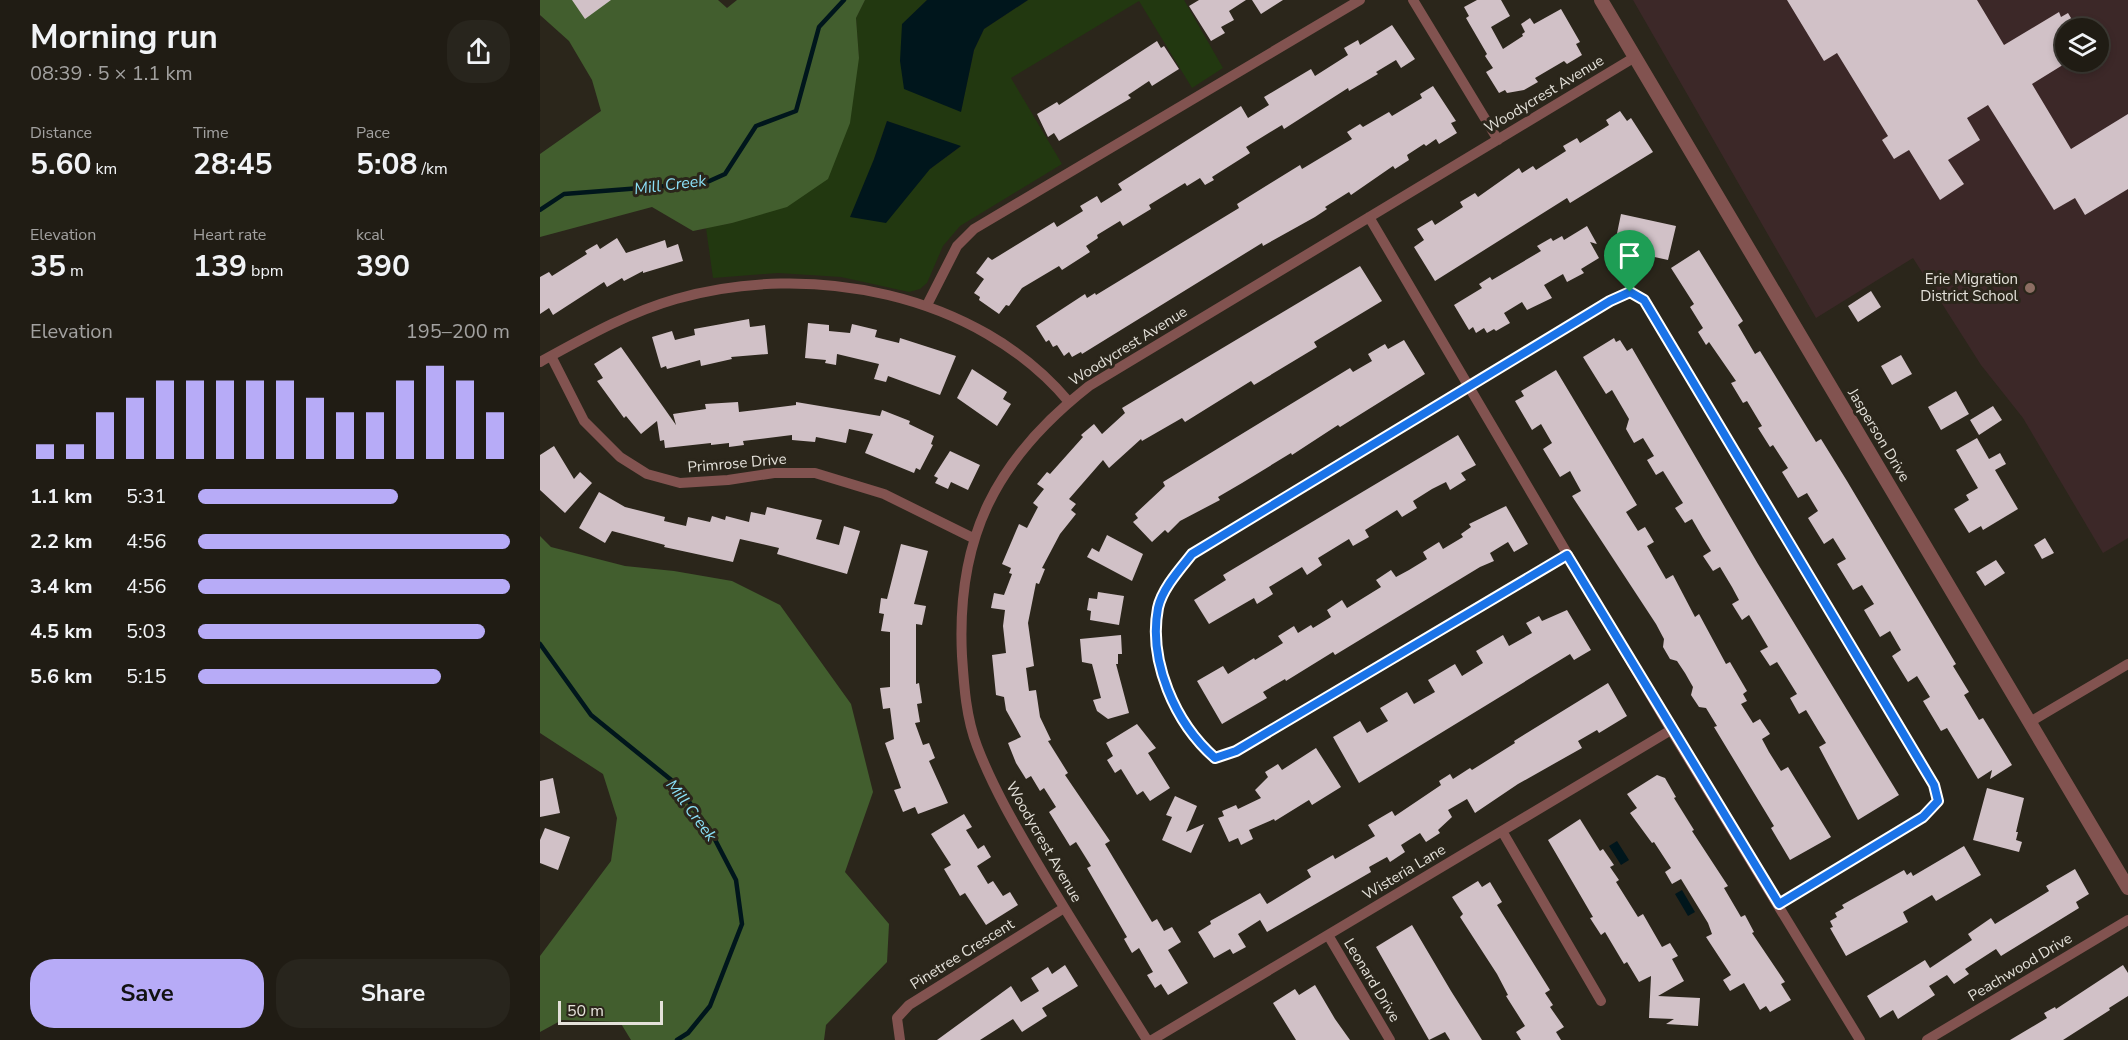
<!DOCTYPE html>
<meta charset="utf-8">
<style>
:root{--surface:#201c14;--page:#28251d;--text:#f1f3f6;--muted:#a2a1a0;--line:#3d3a34;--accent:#b7abf7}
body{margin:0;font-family:"Nunito Sans",sans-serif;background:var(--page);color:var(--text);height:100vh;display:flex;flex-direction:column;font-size:22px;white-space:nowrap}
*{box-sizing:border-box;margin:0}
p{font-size:20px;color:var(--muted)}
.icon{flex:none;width:33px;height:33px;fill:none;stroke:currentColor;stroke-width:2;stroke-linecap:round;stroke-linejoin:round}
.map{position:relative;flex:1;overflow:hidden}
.sheet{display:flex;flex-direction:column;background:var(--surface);width:540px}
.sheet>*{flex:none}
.fabs{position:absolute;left:1515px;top:18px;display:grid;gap:12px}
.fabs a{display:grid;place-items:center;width:54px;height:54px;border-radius:50%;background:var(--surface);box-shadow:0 3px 9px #0003,0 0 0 2px var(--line);font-size:30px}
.scale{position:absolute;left:18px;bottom:15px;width:105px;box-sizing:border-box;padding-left:6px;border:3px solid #e4e1da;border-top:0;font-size:16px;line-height:21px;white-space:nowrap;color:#e4e1da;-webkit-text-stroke:4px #2b261b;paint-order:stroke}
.pin{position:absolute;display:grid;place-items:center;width:51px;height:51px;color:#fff;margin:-62px -26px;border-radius:50% 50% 50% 0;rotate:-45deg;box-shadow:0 0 6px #0007}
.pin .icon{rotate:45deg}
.round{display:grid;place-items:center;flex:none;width:63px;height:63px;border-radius:24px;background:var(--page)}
.headline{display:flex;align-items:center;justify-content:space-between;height:102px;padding:0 30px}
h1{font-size:33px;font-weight:700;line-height:45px}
.metrics{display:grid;grid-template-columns:repeat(3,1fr);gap:9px;height:102px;padding:6px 30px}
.metrics div{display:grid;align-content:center}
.metrics b{font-size:30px;font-weight:700}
.metrics small{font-size:16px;font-weight:400}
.metrics p{font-size:16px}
.chart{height:168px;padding:12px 30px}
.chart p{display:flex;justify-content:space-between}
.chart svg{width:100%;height:108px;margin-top:6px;stroke:var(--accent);stroke-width:6}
.cta{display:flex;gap:12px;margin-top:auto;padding:12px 30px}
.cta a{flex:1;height:69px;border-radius:24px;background:var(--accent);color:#111;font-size:24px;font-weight:700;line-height:69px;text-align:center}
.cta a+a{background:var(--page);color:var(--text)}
ul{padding:0 30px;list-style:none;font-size:20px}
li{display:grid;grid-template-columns:96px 72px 1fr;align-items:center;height:45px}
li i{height:15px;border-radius:8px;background:var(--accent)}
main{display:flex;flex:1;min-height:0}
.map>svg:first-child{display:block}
.education{fill:#3c2828;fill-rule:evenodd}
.green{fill:#223810;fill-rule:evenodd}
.forest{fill:#425e2e}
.water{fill:#00161c}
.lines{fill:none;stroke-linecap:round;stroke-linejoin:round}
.stream{stroke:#00161c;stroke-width:4.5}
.building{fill:#d1c1c7}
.minor{stroke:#825350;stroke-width:10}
.tertiary{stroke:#825350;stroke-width:14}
.route-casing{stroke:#fff;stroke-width:12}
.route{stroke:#1a73e8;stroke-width:8}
.education-dot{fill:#8d6e63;stroke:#2b261b;stroke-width:2}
.labels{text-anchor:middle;stroke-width:6;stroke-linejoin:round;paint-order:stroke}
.street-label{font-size:15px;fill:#e4e1da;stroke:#2b261b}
.poi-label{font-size:15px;fill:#e4e1da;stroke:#2b261b;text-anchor:end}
.water-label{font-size:16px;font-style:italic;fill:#8adff7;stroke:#2b261b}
</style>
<main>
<section class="sheet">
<div class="headline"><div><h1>Morning run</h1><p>08:39 · 5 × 1.1 km</p></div><a class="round"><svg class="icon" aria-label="share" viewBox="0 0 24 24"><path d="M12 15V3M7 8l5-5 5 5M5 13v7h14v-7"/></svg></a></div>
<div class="metrics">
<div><p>Distance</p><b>5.60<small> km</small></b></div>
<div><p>Time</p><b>28:45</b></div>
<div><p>Pace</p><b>5:08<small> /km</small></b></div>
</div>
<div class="metrics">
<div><p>Elevation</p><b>35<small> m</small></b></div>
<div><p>Heart rate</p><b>139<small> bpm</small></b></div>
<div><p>kcal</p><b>390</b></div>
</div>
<div class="chart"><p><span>Elevation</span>195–200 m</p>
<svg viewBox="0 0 160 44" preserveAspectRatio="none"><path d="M5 44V38M15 44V38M25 44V25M35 44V19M45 44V12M55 44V12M65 44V12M75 44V12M85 44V12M95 44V19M105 44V25M115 44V25M125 44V12M135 44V6M145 44V12M155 44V25"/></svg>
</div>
<ul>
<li><b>1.1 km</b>5:31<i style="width:64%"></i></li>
<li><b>2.2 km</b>4:56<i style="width:100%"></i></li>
<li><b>3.4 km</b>4:56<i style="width:100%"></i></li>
<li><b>4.5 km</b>5:03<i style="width:92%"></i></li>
<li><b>5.6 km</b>5:15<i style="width:78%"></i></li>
</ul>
<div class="cta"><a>Save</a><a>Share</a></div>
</section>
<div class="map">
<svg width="1588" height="1040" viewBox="0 0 1588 1040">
<rect width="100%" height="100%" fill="#2b261b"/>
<path class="education" d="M1093,0H1588V538L1563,553L1483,418L1441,365L1373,258L1276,318ZM1526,28H1558V62H1526Z"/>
<path class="green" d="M325,0H387L362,25L421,111L434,50L444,29L488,0H644L683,68L652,88L599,1L471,78L522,164L420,226L403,246L387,283L380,289L369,292L301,277L238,273L173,278L166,228L192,223L319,58L316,18ZM347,121L420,147L390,169L334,159Z"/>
<path class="forest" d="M0,0H178L187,8L197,0H325L316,18L319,58L310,123L288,179L247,207L192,223L153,231L112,207L0,237V154L61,111L52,80L29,41L0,15Z
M0,536L11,547L85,566L134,571L192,581L240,605L311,704L333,792L305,872L349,924L347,962L286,1025L284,1040H91L80,1022L22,1020L0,1032V956L71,861L77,818L63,774L0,733Z"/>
<path class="water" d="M387,0H488L444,29L434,50L421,112L364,89L360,61L362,24Z
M347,121L421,146L390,169L346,223L310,217L334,159Z
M1077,841L1089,860L1081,865L1069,846Z
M1142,890L1155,912L1148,916L1135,894Z"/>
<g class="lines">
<path class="stream" d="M0,210L24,194L165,183L185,174L216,126L256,111L279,27L304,0
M0,644L51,715L135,783L170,830L196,880L202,924L170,1006L148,1033L137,1040"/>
</g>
<path class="building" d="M32,0H71L45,19Z
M659,0H706L689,11L694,20L681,27L685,33L671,41L649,6Z
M712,0H743L721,14Z
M937,0H961L970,16L951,27L963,49L983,36L982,34L985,32L981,24L990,18L994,24L1021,9L1040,42L1036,44L1042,55L1027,64L1024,61L995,78L998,82L984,90L967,93L965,90L959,93L946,72L953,68L945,56L947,54L926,18L929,16L924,7Z
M1247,0H1437L1464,45L1519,12L1521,17L1528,13L1537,28H1526V63L1492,84L1531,149L1588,114V189L1545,215L1535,198L1514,210L1448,105L1427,118L1440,140L1408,160L1424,184L1400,200L1369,150L1354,159L1342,140L1348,136L1297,53L1284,61Z
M852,25L875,59L861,68L856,60L836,72L838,74L809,91L808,88L744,129L742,125L706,147L710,153L672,177L674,180L665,185L660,178L647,186L645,183L609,205L611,209L583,226L580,221L557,235L558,238L546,246L550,252L522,270L519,266L482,288L469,306L466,305L459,314L439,300L440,297L434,293L444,279L436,273L448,257L452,260L514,222L517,227L543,211L540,206L557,196L561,203L582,190L578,184L701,106L708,118L729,105L724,97L771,69L775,76L808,55L804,48L818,40L820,45Z
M617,41L621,48L624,46L639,69L612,86L609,81L588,95L591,98L519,141L514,133L508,137L497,114L517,102L519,105Z
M893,86L916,121L911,123L917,133L899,144L896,139L886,146L884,144L867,155L869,160L855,169L853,166L811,195L809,192L785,207L787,209L775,217L723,246L722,243L542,354L541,352L532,357L529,352L524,356L517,345L513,347L509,340L506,342L496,326L545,294L547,298L555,293L556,295L699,208L697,204L760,165L762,169L812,139L807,132L820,124L823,127L849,112L852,116L882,98L880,94Z
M1080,111L1087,121L1091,118L1113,152L1030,203L1027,198L895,281L874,247L884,240L877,229L892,220L895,225L923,207L920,202L935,193L938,197L979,168L982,173L993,166L996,170L1026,151L1023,146L1037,138L1040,143L1069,125L1066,120Z
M1081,214L1136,226L1128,260L1074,248Z
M1047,226L1057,244L1050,242L1059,258L1041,269L1044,273L1027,282L1023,274L1004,285L1012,298L987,310L982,302L964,313L970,323L956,331L954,329L947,333L944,328L936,333L933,327L929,330L914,305L942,288L939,284L950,277L952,280L1001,251L997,246L1011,238L1013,241L1022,236L1024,240Z
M77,238L86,253L125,240L127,248L138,244L143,261L103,273V271L84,281L82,278L67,287L64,282L13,315L9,308L0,314V277L9,272L12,276L47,254L45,251L57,244L60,249Z
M1159,250L1203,321L1198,325L1215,354L1220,351L1276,442L1281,439L1307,481L1416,664L1413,666L1429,692L1424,695L1439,720L1443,718L1472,765L1450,779L1452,770L1438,779L1407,728L1401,731L1383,701L1390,697L1377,676L1368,682L1352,656L1361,650L1350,631L1340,637L1324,610L1334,604L1322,585L1313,590L1297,564L1306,559L1293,538L1284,544L1268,518L1278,511L1267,493L1258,498L1242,472L1248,468L1233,445L1230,447L1218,428L1222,426L1207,401L1203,403L1191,383L1196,381L1169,342L1166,345L1158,332L1163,328L1150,307L1154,304L1131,268Z
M820,266L842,301L774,342L777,347L714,385L711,381L645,422L642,418L602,441L601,439L569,468L563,460L529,499L536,504L531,510L536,514L520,534L502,568L505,569L499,584L496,583L488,623L494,666L486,668L489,691L496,690L500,717L511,740L508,741L528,773L525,775L570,841L565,844L612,922L617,919L624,931L632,927L641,942L628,950L648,983L628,995L621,984L615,988L607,975L613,972L599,948L592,953L584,939L587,937L547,868L551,866L536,842L530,846L509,812L516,807L504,788L500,791L491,776L486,779L476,763L468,743L481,737L466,710L464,697L456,695L452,655L466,653L463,626L465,610L451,608L454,593L464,595L472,574L469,573L471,568L462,564L479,524L487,528L498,507L493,503L504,489L497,484L507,472L510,474L543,437L541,435L554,424L562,434L585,413L582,408Z
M1331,291L1341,307L1318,322L1308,306Z
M209,319L210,327L225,325L228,354L191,357L192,359L161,366L160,360L127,369L126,366L121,368L112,337L132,331L135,340L155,335L154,329Z
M268,323L289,325V331L310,333L312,324L337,330L335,337L359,343L360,338L416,356L400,395L348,376L346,382L334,379L339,364L297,354L296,365L285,363L286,360L265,358Z
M1074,338L1076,342L1080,340L1087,351L1092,348L1218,564L1359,795L1318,820L1279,747L1286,743L1278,730L1266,710L1259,714L1250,698L1257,694L1237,662L1230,666L1220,651L1228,647L1209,615L1202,620L1192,604L1199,600L1192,587L1180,567L1173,571L1163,556L1171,551L1163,538L1152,519L1145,523L1135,508L1143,503L1123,471L1116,475L1107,460L1114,456L1103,438L1094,443L1086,429L1089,419L1072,390L1066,394L1043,357Z
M864,340L885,374L800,427L798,425L752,455L751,453L702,483L678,497L680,500L640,521L628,533L625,530L612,542L593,522L598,518L595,514L625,486L623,482L810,368L813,372L832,361L828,354L845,344L848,349Z
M81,347L136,425L133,414L166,409L165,404L198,402L199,412L256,405V402L340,416L342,410L370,421L369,424L394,436L391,444L393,445L380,470L376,468L374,473L325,453L333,434L309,429L306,443L276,437L275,442L252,440V435L203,441L204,445L189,447V443L171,445V443L125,448L124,440L120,441L117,421L101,434L86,416L84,418L57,381L63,378L54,364Z
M1361,355L1372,374L1352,385L1341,366Z
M432,369L467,392L463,399L471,404L457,426L417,398Z
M1016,370L1097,505L1086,512L1098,531L1105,527L1114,542L1107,546L1126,579L1133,575L1155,617L1159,614L1186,664L1190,662L1207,691L1203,694L1207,701L1201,704L1213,723L1220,719L1230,734L1222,739L1229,752L1241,771L1248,767L1291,837L1250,860L1231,828L1234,826L1174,727L1177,726L1166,708L1159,707L1151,695L1153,687L1145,673L1137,661L1130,659L1123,647L1124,639L1116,624L1032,496L1041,491L1030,471L1020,477L1003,449L1012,443L1001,424L992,430L975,401L984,396L981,391Z
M1416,391L1429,414L1401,430L1388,407Z
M1453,406L1462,420L1439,435L1430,420Z
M918,435L936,465L921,473L926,480L910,490L906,482L892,489L873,501L877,508L862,517L857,510L825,530L829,537L813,546L809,539L778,558L782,565L767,575L762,567L729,587L733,594L717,604L714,598L669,624L654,600L686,580L683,575Z
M1437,438L1449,459L1460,453L1466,464L1455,470L1478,509L1443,530L1441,526L1429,533L1414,509L1429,500L1426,495L1438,488L1416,450Z
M14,446L34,479L40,472L52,483L25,513L0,490V455Z
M410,451L440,465L428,490L411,482L408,489L395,483L398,478L394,476Z
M59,492L85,507L125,517L124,521L146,526L148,517L170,522L172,516L185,520L186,516L209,522L211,512L225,515L227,507L282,520L276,539L299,545L304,526L320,531L307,574L237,554L239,548L200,539L193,562L124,547L125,545L72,531L65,543L39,528Z
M966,506L988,544L974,552L968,542L950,553L954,561L940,567L795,655L793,652L746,681L745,679L723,692L727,698L682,724L657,681L683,666L688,674L714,658L715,660L743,643L738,636L754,626L758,633L771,625L773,628L791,617L787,610L802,600L807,608L841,587L836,580L851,570L856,577L869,570L887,559L883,552L899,542L903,549L923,537L921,534L931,527L929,524Z
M567,535L603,554L592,581L547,557L552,548L559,552Z
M1505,538L1514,553L1502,559L1494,545Z
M361,544L388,551L374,604L386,606L382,625L376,624V684L379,683L382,703L377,704L380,722L375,723L383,745L389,743L395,758L389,761L408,803L378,814L375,807L363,812L354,790L361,788L345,743L354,739L350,708L343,709L340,688L350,687V632L341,631L344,614L339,613L341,598L347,599Z
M1456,560L1465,573L1445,586L1436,572Z
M558,592L584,596L579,625L550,620L551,611L547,610L549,598L557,599Z
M1027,610L1051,650L1034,660L1030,654L819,783L793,737L820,721L827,733L848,721L840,708L867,692L874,704L895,692L888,680L915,664L922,676L943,663L936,651L963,635L969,646L992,633L986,623L999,616L1002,621Z
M581,635L582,654H578V664H576L589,713L568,719L557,711L553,700L561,698L552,664L542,662L540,639Z
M1068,683L1087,716L1059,733L1057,730L1038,741L1042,748L978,784L935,813L927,799L908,810L912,817L898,830L900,833L886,842L880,833L861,845L865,852L850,862L847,857L829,867L831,872L727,932L720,920L698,934L706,947L693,954L690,949L674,958L658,932L671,924L670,921L720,893L727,904L771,877L767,870L793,855L795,859L835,836L828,825L852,811L855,816L901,785L899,781L910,774L913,779L930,768L932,770L975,743L974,741Z
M597,724L616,748L608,753L630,788L610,801L603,791L597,795L581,769L575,773L567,760L573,756L566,743Z
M776,748L801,787L772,805L769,800L735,821L734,819L709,830L713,839L701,845L698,838L689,842L678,818L684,816L682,811L696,805L698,809L721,798L715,790L728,777L725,772L738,764L742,770Z
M1117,775L1125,778L1136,797L1134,798L1154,830L1152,831L1188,886L1184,888L1201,917L1205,915L1214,932L1212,933L1245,982L1241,984L1251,1000L1230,1012L1226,1006L1220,1010L1204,983L1190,991L1183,980L1191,975L1166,937L1172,934L1168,923L1141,879L1132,884L1125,872L1131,868L1114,842L1112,843L1090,813L1097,808L1087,794Z
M13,778L20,813L0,817V781Z
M1447,788L1484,798L1476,832H1478L1476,840L1482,842L1479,852L1433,840Z
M635,796L657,806L646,832L664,824L651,853L622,840L632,817L626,815Z
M424,814L432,827L426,830L438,849L444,845L451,857L437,866L448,884L453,881L463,896L470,892L478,905L446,925L425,893L420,896L404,869L411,865L391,834Z
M1040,819L1060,851L1063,849L1074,865L1070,867L1079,880L1076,882L1098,917L1103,914L1122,947L1130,943L1138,956L1132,959L1144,981L1118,996L1160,998L1158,1026L1126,1024L1134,1019L1109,1018L1111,976L1099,982L1087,962L1084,964L1065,932L1061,935L1050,918L1053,917L1008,840Z
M5,828L30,837L18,870L0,863V840Z
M1424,846L1441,875L1396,901L1392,895L1363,912L1368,922L1306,956L1290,928L1293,927L1290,921L1297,917L1295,913L1304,908L1302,905L1364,870L1367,875L1371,872L1373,876Z
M1535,869L1549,894L1536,902L1539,908L1461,956L1456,949L1425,969L1429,974L1414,984L1407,975L1389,986L1395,995L1358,1019L1353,1010L1340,1018L1327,996L1385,960L1390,968L1432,940L1428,934L1451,918L1455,924L1509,891L1506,886Z
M938,881L942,887L950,882L962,902L957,905L1010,990L1005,993L1013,1005L1010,1007L1024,1027L1016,1032L1021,1040H981L976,1032L985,1026L966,996L968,995L957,974L920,917L923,914L912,897Z
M872,925L911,991L942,1040H910L905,1032L889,1040L836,947Z
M525,965L538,986L502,1008L507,1016L482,1032L473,1019L440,1040H397L471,986L481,1002L499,991L491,978L508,967L512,974Z
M1583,965L1588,973V996L1569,1008L1570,1010L1523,1040H1470L1507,1018L1504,1013L1515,1007L1516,1009Z
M775,985L795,1019L810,1040H756L733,1003L755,989L759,995Z"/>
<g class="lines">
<path class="minor" d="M873,0L958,140
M829,217L1131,730L1320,1040
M387,305L417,246L434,229L820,0
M11,356L44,421L80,457L107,474L140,483L188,480L234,473H275L344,494L433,538
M0,362C44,338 87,313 136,299C269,261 437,292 529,402
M1027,555L696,751L675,758C635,724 608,661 618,608C622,588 640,569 652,554L1070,301L1090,292L1104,300L1394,785L1398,801L1383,817L1239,904
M1490,722L1588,664
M962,831L1061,1001
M788,935L850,1040
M360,1040L357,1018L369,1005L524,908
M607,1040C571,982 534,925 499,866C476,827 453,788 437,746C426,717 424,686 422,656C416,537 456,459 549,386L1095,57
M612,1040L1131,730
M1387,1040L1588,920"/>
<path class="tertiary" d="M1061,0L1588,888"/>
</g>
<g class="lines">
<defs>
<path id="route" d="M1090,292L1104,300L1394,785L1398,801L1383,817L1239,904L1027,555L696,751L675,758C635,723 608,661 618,608C622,589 640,569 652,554L1070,301Z"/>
</defs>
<use href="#route" class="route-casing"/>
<use href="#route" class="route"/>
</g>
<circle class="education-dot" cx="1490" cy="288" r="6"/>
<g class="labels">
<g class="street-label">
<text transform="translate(1004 94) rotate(-31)" y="5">Woodycrest Avenue</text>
<text transform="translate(588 346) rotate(-32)" y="5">Woodycrest Avenue</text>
<text transform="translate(1339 435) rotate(59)" y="5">Jasperson Drive</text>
<text transform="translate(197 463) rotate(-5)" y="5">Primrose Drive</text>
<text transform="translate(504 842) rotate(60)" y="5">Woodycrest Avenue</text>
<text transform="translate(864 872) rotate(-31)" y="5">Wisteria Lane</text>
<text transform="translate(422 954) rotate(-32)" y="5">Pinetree Crescent</text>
<text transform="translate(1480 967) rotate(-31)" y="5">Peachwood Drive</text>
<text transform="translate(832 980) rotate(59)" y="5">Leonard Drive</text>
</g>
<g class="poi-label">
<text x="1478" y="284">Erie Migration<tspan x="1478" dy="17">District School</tspan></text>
</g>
<g class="water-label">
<text transform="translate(130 184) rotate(-7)" y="6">Mill Creek</text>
<text transform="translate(152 810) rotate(53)" y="6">Mill Creek</text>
</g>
</g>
</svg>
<div class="fabs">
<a><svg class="icon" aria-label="layers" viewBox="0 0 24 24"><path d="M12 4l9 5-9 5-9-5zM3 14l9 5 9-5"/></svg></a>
</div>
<div class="scale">50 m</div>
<div class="pin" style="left:1090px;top:292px;background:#1e9e55"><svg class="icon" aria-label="arrive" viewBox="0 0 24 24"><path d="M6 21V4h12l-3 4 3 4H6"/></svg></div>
</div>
</main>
